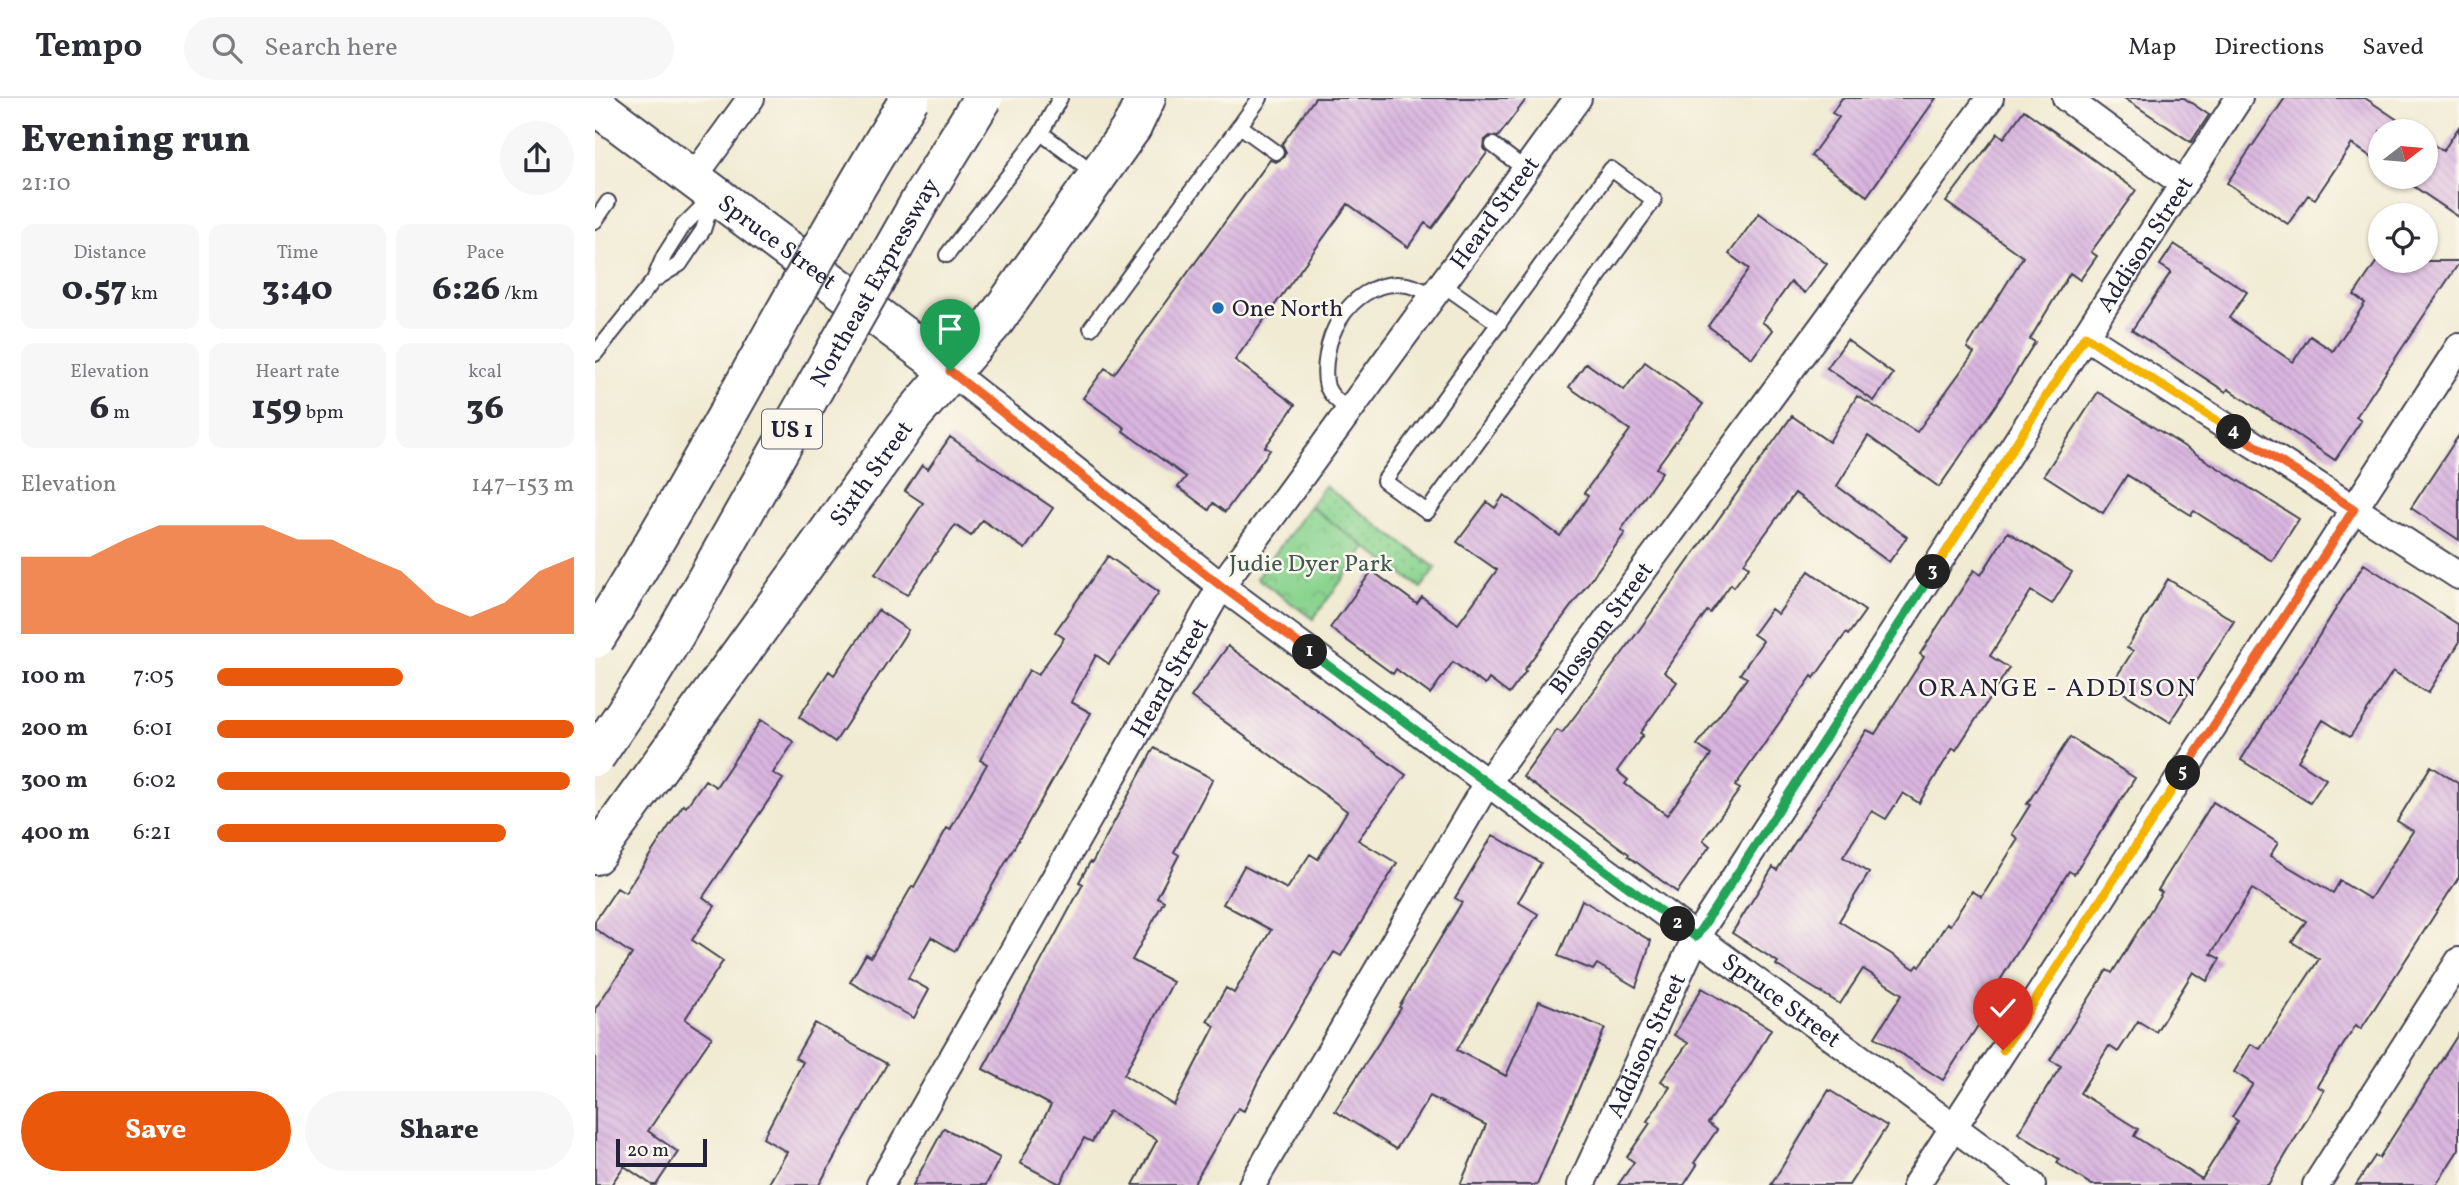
<!DOCTYPE html>
<meta charset="utf-8">
<style>
:root{--surface:#fff;--page:#f7f7f7;--text:#2b2b33;--muted:#7c7c81;--line:#e1e1e2;--accent:#ea580c}
body{margin:0;font-family:Vollkorn,serif;background:var(--page);color:var(--text);height:100vh;display:flex;flex-direction:column;font-size:26px;white-space:nowrap}
*{box-sizing:border-box;margin:0}
p{font-size:23px;color:var(--muted)}
.icon{flex:none;width:38px;height:38px;fill:none;stroke:currentColor;stroke-width:2;stroke-linecap:round;stroke-linejoin:round}
.map{position:relative;flex:1;overflow:hidden}
.details{display:flex;flex-direction:column;background:var(--surface);width:595px}
.details>*{flex:none}
.needle{width:46px;rotate:74deg}
.fabs{position:absolute;left:1773px;top:21px;display:grid;gap:14px}
.fabs a{display:grid;place-items:center;width:70px;height:70px;border-radius:50%;background:var(--surface);box-shadow:0 2px 5px #0004;font-size:35px}
.scale{position:absolute;left:21px;bottom:18px;width:91px;box-sizing:border-box;padding-left:7px;border:4px solid #22223b;border-top:0;font-size:19px;line-height:24px;white-space:nowrap;color:#22223b;-webkit-text-stroke:5px #fbf7ec;paint-order:stroke}
.pin{position:absolute;display:grid;place-items:center;width:60px;height:60px;color:#fff;margin:-72px -30px;border-radius:50% 50% 50% 0;rotate:-45deg;box-shadow:0 0 7px #0007}
.pin .icon{rotate:45deg}
.km{position:absolute;width:35px;height:35px;margin:-18px;border-radius:50%;background:#222;color:#fff;font-size:19px;line-height:35px;text-align:center}
.round{display:grid;place-items:center;flex:none;width:74px;height:74px;border-radius:37px;background:var(--page)}
.headline{display:flex;align-items:center;justify-content:space-between;height:119px;padding:0 21px}
h1{font-size:38px;font-weight:800;line-height:52px}
.metrics{display:grid;grid-template-columns:repeat(3,1fr);gap:10px;height:119px;padding:7px 21px}
.metrics div{display:grid;align-content:center;border-radius:14px;background:var(--page);text-align:center}
.metrics b{font-size:35px;font-weight:800}
.metrics small{font-size:19px;font-weight:400}
.metrics p{font-size:19px}
.chart{height:196px;padding:14px 21px}
.chart p{display:flex;justify-content:space-between}
.chart svg{width:100%;height:126px;margin-top:7px;fill:var(--accent);opacity:.7}
.cta{display:flex;gap:14px;margin-top:auto;padding:14px 21px}
.cta a{flex:1;height:80px;border-radius:42px;background:var(--accent);color:#fff;font-size:28px;font-weight:800;line-height:80px;text-align:center}
.cta a+a{background:var(--page);color:var(--text)}
ul{padding:0 21px;list-style:none;font-size:23px}
li{display:grid;grid-template-columns:112px 84px 1fr;align-items:center;height:52px}
li i{height:18px;border-radius:9px;background:var(--accent)}
header{display:flex;align-items:center;gap:42px;box-sizing:border-box;height:98px;padding:0 35px;background:var(--surface);border-bottom:2px solid var(--line)}
header strong{font-size:33px}
nav{display:flex;gap:38px;margin-inline-start:auto;font-size:24px}
.search{width:490px;height:63px;background:var(--page);display:flex;align-items:center;gap:18px;box-sizing:border-box;padding:0 24px;border-radius:38px;color:var(--muted);font-size:26px}
main{display:flex;flex:1;min-height:0}
.map>svg:first-child{display:block}
.park{fill:url(#park-crowns);stroke:#567b66;stroke-width:2}
.garden{fill:url(#garden-dots);stroke:#567b66;stroke-width:2}
.building{fill:url(#building-back-hatch);fill-rule:evenodd}
.lines{fill:none;stroke-linecap:round;stroke-linejoin:round}
.lane-casing{stroke:#414052;stroke-width:18}
.street-casing{stroke:#414052;stroke-width:30}
.secondary-casing{stroke:#414052;stroke-width:42}
.highway-casing{stroke:#414052;stroke-width:42}
.lane{stroke:#fff;stroke-width:14}
.street{stroke:#fff;stroke-width:26}
.secondary{stroke:#fff;stroke-width:38}
.highway{stroke:#fff;stroke-width:38}
.highway-bridge-casing{stroke:#414052;stroke-width:42;stroke-linecap:butt}
.highway-bridge{stroke:#fff;stroke-width:38}
.split-1-casing{stroke:#fff;stroke-width:14}
.split-2-casing{stroke:#fff;stroke-width:14}
.split-3-casing{stroke:#fff;stroke-width:14}
.split-4-casing{stroke:#fff;stroke-width:14}
.split-5-casing{stroke:#fff;stroke-width:14}
.split-6-casing{stroke:#fff;stroke-width:14}
.split-1{stroke:#f0652b;stroke-width:9}
.split-2{stroke:#22a559;stroke-width:9}
.split-3{stroke:#22a559;stroke-width:9}
.split-4{stroke:#f5b400;stroke-width:9}
.split-5{stroke:#f0652b;stroke-width:9}
.split-6{stroke:#f5b400;stroke-width:9}
.poi-dot{fill:#1f6fb2;stroke:#fbf7ec;stroke-width:2.5}
.labels{text-anchor:middle;stroke-width:5;stroke-linejoin:round;paint-order:stroke}
.shield{fill:#fbf7ec;stroke:#636270;stroke-width:2}
.shield-label{font-size:23px;font-weight:bold;fill:#22223b}
.street-label{font-size:24px;fill:#22223b;stroke:#fbf7ec}
.poi-label{font-size:24px;fill:#22223b;stroke:#fbf7ec;text-anchor:start}
.park-label{font-size:24px;fill:#425754;stroke:#fbf7ec}
.neighbourhood-label{font-size:26px;letter-spacing:2px;fill:#22223b;stroke:#fbf7ec}
</style>
<header>
<strong>Tempo</strong>
<div class="search"><svg class="icon" aria-label="search" viewBox="0 0 24 24"><circle cx="10" cy="10" r="6"/><path d="M15 15l6 6"/></svg>Search here</div>
<nav><a>Map</a><a>Directions</a><a>Saved</a></nav>
</header>
<main>
<section class="details">
<div class="headline"><div><h1>Evening run</h1><p>21:10</p></div><a class="round"><svg class="icon" aria-label="share" viewBox="0 0 24 24"><path d="M12 15V3M7 8l5-5 5 5M5 13v7h14v-7"/></svg></a></div>
<div class="metrics">
<div><p>Distance</p><b>0.57<small> km</small></b></div>
<div><p>Time</p><b>3:40</b></div>
<div><p>Pace</p><b>6:26<small> /km</small></b></div>
</div>
<div class="metrics">
<div><p>Elevation</p><b>6<small> m</small></b></div>
<div><p>Heart rate</p><b>159<small> bpm</small></b></div>
<div><p>kcal</p><b>36</b></div>
</div>
<div class="chart"><p><span>Elevation</span>147–153 m</p>
<svg viewBox="0 0 160 44" preserveAspectRatio="none"><path d="M0 44V17L10 17L20 17L30 11L40 6L50 6L60 6L70 6L80 11L90 11L100 17L110 22L120 33L130 38L140 33L150 22L160 17V44z"/></svg>
</div>
<ul>
<li><b>100 m</b>7:05<i style="width:52%"></i></li>
<li><b>200 m</b>6:01<i style="width:100%"></i></li>
<li><b>300 m</b>6:02<i style="width:99%"></i></li>
<li><b>400 m</b>6:21<i style="width:81%"></i></li>
</ul>
<div class="cta"><a>Save</a><a>Share</a></div>
</section>
<div class="map">
<svg width="1864" height="1087" viewBox="0 0 1864 1087">
<defs>
<pattern id="park-crowns" width="20" height="18" patternUnits="userSpaceOnUse" patternTransform="scale(1.75)"><rect width="20" height="18" fill="#8bd490"/><path d="M2 6a3 3 0 1 1 6 0M12 15a3 3 0 1 1 6 0" fill="none" stroke="#78b67d"/></pattern>
<pattern id="garden-dots" width="8" height="8" patternUnits="userSpaceOnUse" patternTransform="scale(1.75)"><rect width="8" height="8" fill="#8bd490"/><path d="M2 2h.1M6 6h.1" fill="none" stroke="#78b67d" stroke-width="1.8" stroke-linecap="round"/></pattern>
<pattern id="building-back-hatch" width="6" height="6" patternUnits="userSpaceOnUse" patternTransform="scale(1.75)"><rect width="6" height="6" fill="#d9b5df"/><path d="M-1 5l2 2M0 0l6 6M5-1l2 2" fill="none" stroke="#ba9bc0"/></pattern>
</defs>
<rect width="100%" height="100%" fill="#fbf7ec"/>
<filter id="ink" filterUnits="userSpaceOnUse"><feTurbulence type="fractalNoise" baseFrequency=".0143" numOctaves="2"/><feDisplacementMap in="SourceGraphic" scale="14" xChannelSelector="R" yChannelSelector="G"/><feConvolveMatrix kernelMatrix="1 2 1 2 8 2 1 2 1" color-interpolation-filters="sRGB"/></filter>
<filter id="wash" filterUnits="userSpaceOnUse"><feTurbulence type="fractalNoise" baseFrequency=".00686" numOctaves="4" result="noise"/><feDisplacementMap in="SourceGraphic" scale="28" xChannelSelector="R" yChannelSelector="G"/><feGaussianBlur stdDeviation="1.57" result="paint"/><feColorMatrix in="noise" values="0 0 0 0 0 0 0 0 0 0 0 0 0 0 0 0 0 1.4 0 .05"/><feComposite in="paint" operator="in"/></filter>
<g filter="url(#wash)">
<rect width="100%" height="100%" fill="#f1ebd3"/>
<path class="park" d="M715,408L771,449L718,521L662,480Z"/>
<path class="garden" d="M730,388L841,470L826,490L715,408Z"/>
<g id="blocks">
<path class="building" d="M720,0H932L903,39L895,38L890,42L889,50L892,55L837,130L830,125L813,149L753,106L640,262L700,307L670,349L675,352L630,414L618,405L614,412L583,389L591,379L528,333L530,330L488,300L510,270L519,276L675,62L681,64L688,60L691,54L687,46Z
M1247,0H1341L1272,98L1216,58L1244,19L1237,15Z
M1529,0H1589L1614,17L1596,44Z
M1690,0H1770L1819,33H1785V65L1757,46L1720,101L1713,97L1693,126L1632,85Z
M1429,12L1541,92L1496,154L1502,158L1485,182L1475,175L1435,241L1440,244L1402,305L1344,389L1273,338L1242,388L1312,439L1294,464L1200,395L1149,465L1154,469L1139,489L1136,486L1115,515L1112,513L1069,574L1082,584L1045,635L1048,637L1022,673L1033,682L1030,686L1072,717L1116,657L1102,647L1152,580L1145,576L1168,543L1158,536L1176,511L1183,516L1214,473L1270,513L1253,537L1251,535L1219,580L1217,578L1140,688L1145,691L1108,742L1115,748L1082,794L1033,758L1034,756L928,679L962,632L967,635L1032,549L1197,318L1234,344L1262,298L1322,334L1379,255L1372,250L1428,159L1351,104L1403,35L1409,40Z
M1864,29V119L1805,79H1830V41L1848,53Z
M1164,115L1232,166L1210,195L1196,184L1167,224L1178,232L1157,260L1113,228L1154,171L1134,156Z
M1579,146L1652,194L1634,220L1698,264L1715,238L1738,253L1770,205L1759,197L1782,163H1864V165L1761,319L1766,323L1740,362L1633,291L1631,294L1537,232L1576,174L1565,167Z
M1252,242L1298,276L1279,303L1232,270Z
M1050,264L1108,306L1061,370L1067,374L1026,432L1030,435L929,572L931,573L914,596L894,581L890,587L858,564L835,596L801,571L798,576L735,530L777,473L822,506L827,499L863,526L902,472L862,444L892,404L900,410L909,397L965,438L993,398L989,395L1035,332L974,289L991,265L1029,292Z
M1503,294L1704,421L1677,463L1599,413L1596,417L1532,377L1508,415L1449,377Z
M1864,337V442L1816,410Z
M355,339L458,410L430,451L387,422L376,438L360,427L312,497L280,476L328,405L310,393L327,367L333,371Z
M1413,434L1477,474L1457,506L1436,493L1395,558L1414,570L1361,652L1358,650L1324,705L1308,695L1291,721L1277,713L1248,759L1274,775L1244,823L1320,871L1323,867L1325,869L1352,825L1355,827L1377,793L1387,799L1423,741L1417,736L1435,707L1432,706L1475,639L1540,680L1479,776L1474,773L1415,866L1389,909L1393,912L1348,982L1280,939L1307,896L1268,871L1245,906L1181,867L1183,864L1137,835L1178,769L1182,772L1272,632L1280,636L1329,559L1325,556L1379,472L1386,477Z
M513,458L564,494L514,566L501,557L476,604L496,615L360,853L336,839L313,880L334,892L319,920L255,884L271,856L276,859L317,788L319,789L352,730L355,732L392,666L385,662L434,572L443,577L469,540L460,534Z
M1769,466L1864,527V545L1833,595L1798,573L1755,639L1728,622L1703,663L1731,681L1715,705L1646,662Z
M1573,481L1639,523L1575,624L1516,587L1538,553L1532,550Z
M283,512L313,532L240,644L204,619L234,573L239,577Z
M633,548L811,677L763,742L802,765L746,858L739,854L664,981L649,1013L643,1010L598,1087H538L562,1042L514,1013L497,1044L489,1040L465,1086L425,1065L456,1007L388,971L488,786L484,784L495,764L497,765L559,650L618,681L579,754L584,757L562,799L569,803L537,862L578,884L529,977L579,1007L620,928L612,923L631,890L639,895L676,832L628,806L649,768L692,791L715,756L723,761L752,713L596,599Z
M166,622L199,644L178,675L188,681L108,799L120,808L97,842L128,863L90,921L117,939L53,1033L83,1054L61,1087H57L29,1068L16,1087H0V911L37,856L0,831V823L22,790L30,795L88,707L91,709L110,682L121,689Z
M1836,668L1864,686V779L1766,931L1761,927L1722,988L1729,992L1673,1087H1497L1462,1065L1464,1061L1423,1035L1466,968L1455,962L1512,872L1517,875L1567,794L1563,792L1618,704L1683,745L1675,758L1738,795L1745,783L1775,801L1818,733L1802,723ZM1657,791L1711,823L1697,844L1724,861L1665,951L1656,946L1639,974L1658,986L1637,1019L1643,1023L1607,1081L1539,1038L1543,1031L1485,995L1514,948L1523,954L1543,923L1561,934L1598,874L1612,883L1625,861L1616,856Z
M898,737L946,765L923,804L943,816L862,952L911,978L944,903L1010,930L942,1087H865L891,1027L835,998L801,1051L740,1013L806,910L804,909L867,804L860,800Z
M987,802L1056,843L1041,889L1002,866L998,872L963,858Z
M1107,890L1176,931L1154,969L1113,1025L1122,1032L1099,1065L1102,1067L1089,1087H1023L1039,1064L1032,1059L1055,1025L1052,1023L1075,989L1066,983L1093,945L1079,937Z
M220,925L292,966L224,1087H173L192,1054L168,1040L208,964L200,960Z
M1864,935V1051L1841,1087H1761L1780,1058L1784,1060Z
M1234,992L1292,1028L1254,1087H1176Z
M349,1030L405,1060L391,1087H318Z"/>
</g>
</g>
<g filter="url(#ink)">
<use href="#blocks" fill-opacity="0" stroke="#414052" stroke-width="2"/>
<g class="lines">
<defs>
<path id="lane" d="M465,0L446,35L502,77
M645,28L681,54
M898,47L931,72
M1016,71L1059,102L832,414L789,383Z
M0,123L13,104
M352,157L446,35
M59,182L85,166L108,132L118,101
M847,186L904,226
M496,230L665,0
M0,256L59,182L69,158L88,128L118,98
M754,312C745,306 736,299 732,289C729,278 730,267 732,256C740,205 790,165 838,198"/>
<g id="street">
<path d="M1471,0L1588,86"/>
<path d="M98,80L156,0"/>
<path d="M1490,238L1864,478"/>
<path id="s1" d="M355,273L626,488L1437,1087"/>
<path id="s2" d="M285,1087L626,488L983,0"/>
<path id="s3" d="M657,1087L892,685L1395,0"/>
<path id="s4" d="M986,1087L1101,839L1644,0"/>
<path d="M1321,1087L1864,249"/>
<path d="M1721,1087L1864,863"/>
</g>
<g id="secondary">
<path id="s5" d="M0,7L355,273"/>
<path id="s6" d="M0,757L318,317L399,224L537,29"/>
</g>
<path id="highway" d="M537,29L551,0"/>
</defs>
<use href="#lane" class="lane-casing"/>
<use href="#street" class="street-casing"/>
<use href="#secondary" class="secondary-casing"/>
<use href="#highway" class="highway-casing"/>
<use href="#lane" class="lane"/>
<use href="#street" class="street"/>
<use href="#secondary" class="secondary"/>
<use href="#highway" class="highway"/>
<defs>
<g id="highway-bridge">
<path d="M0,541C112,364 205,177 315,0"/>
<path id="s7" d="M0,659L49,587L81,535L329,96L388,0"/>
</g>
</defs>
<use href="#highway-bridge" class="highway-bridge-casing"/>
<use href="#highway-bridge" class="highway-bridge"/>
</g>
</g>
<g class="lines" filter="url(#ink)">
<defs>
<path id="split-1" d="M355,273L626,488L715,554"/>
<path id="split-2" d="M715,554L1083,826"/>
<path id="split-3" d="M1083,826L1101,839L1338,474"/>
<path id="split-4" d="M1338,474L1490,238L1639,334"/>
<path id="split-5" d="M1588,675L1759,411L1639,334"/>
<path id="split-6" d="M1408,952L1588,675"/>
</defs>
<use href="#split-1" class="split-1-casing"/>
<use href="#split-2" class="split-2-casing"/>
<use href="#split-3" class="split-3-casing"/>
<use href="#split-4" class="split-4-casing"/>
<use href="#split-5" class="split-5-casing"/>
<use href="#split-6" class="split-6-casing"/>
<use href="#split-1" class="split-1"/>
<use href="#split-2" class="split-2"/>
<use href="#split-3" class="split-3"/>
<use href="#split-4" class="split-4"/>
<use href="#split-5" class="split-5"/>
<use href="#split-6" class="split-6"/>
</g>
<circle class="poi-dot" cx="623" cy="210" r="7"/>
<g class="labels">
<rect class="shield" x="167" y="311.5" width="60" height="39" rx="5"/>
<g class="shield-label">
<text x="197" y="339">US 1</text>
</g>
<g class="street-label">
<text dy="8" stroke="none"><textPath href="#s2" startOffset="1152">Heard Street</textPath></text>
<text dy="8" stroke="none"><textPath href="#s5" startOffset="228">Spruce Street</textPath></text>
<text dy="8" stroke="none"><textPath href="#s4" startOffset="1099">Addison Street</textPath></text>
<text dy="8" stroke="none"><textPath href="#s7" startOffset="551">Northeast Expressway</textPath></text>
<text dy="8" stroke="none"><textPath href="#s6" startOffset="471">Sixth Street</textPath></text>
<text dy="8" stroke="none"><textPath href="#s3" startOffset="658">Blossom Street</textPath></text>
<text dy="8" stroke="none"><textPath href="#s2" startOffset="584">Heard Street</textPath></text>
<text dy="8" stroke="none"><textPath href="#s1" startOffset="1043">Spruce Street</textPath></text>
<text dy="8" stroke="none"><textPath href="#s4" startOffset="154">Addison Street</textPath></text>
</g>
<g class="poi-label">
<text x="637" y="218">One North</text>
</g>
<g class="park-label">
<text x="716" y="473">Judie Dyer Park</text>
</g>
<g class="neighbourhood-label">
<text x="1463" y="598">ORANGE - ADDISON</text>
</g>
</g>
</svg>
<div class="fabs">
<a><svg class="needle" viewBox="-14 -14 28 28"><path d="M0-13l5 13h-10z" fill="#e53935"/><path d="M0 13l5-13h-10z" fill="#7c7c81"/></svg></a>
<a><svg class="icon" aria-label="locate" viewBox="0 0 24 24"><circle cx="12" cy="12" r="6"/><path d="M12 2v4M12 18v4M2 12h4M18 12h4"/></svg></a>
</div>
<div class="scale">20 m</div>
<div class="pin" style="left:355px;top:273px;background:#1e9e55"><svg class="icon" aria-label="arrive" viewBox="0 0 24 24"><path d="M6 21V4h12l-3 4 3 4H6"/></svg></div>
<div class="pin" style="left:1408px;top:952px;background:#d93025"><svg class="icon" aria-label="check" viewBox="0 0 24 24"><path d="M5 12l5 5 9-10"/></svg></div>
<b class="km" style="left:715px;top:554px">1</b>
<b class="km" style="left:1083px;top:826px">2</b>
<b class="km" style="left:1338px;top:474px">3</b>
<b class="km" style="left:1639px;top:334px">4</b>
<b class="km" style="left:1588px;top:675px">5</b>
</div>
</main>
